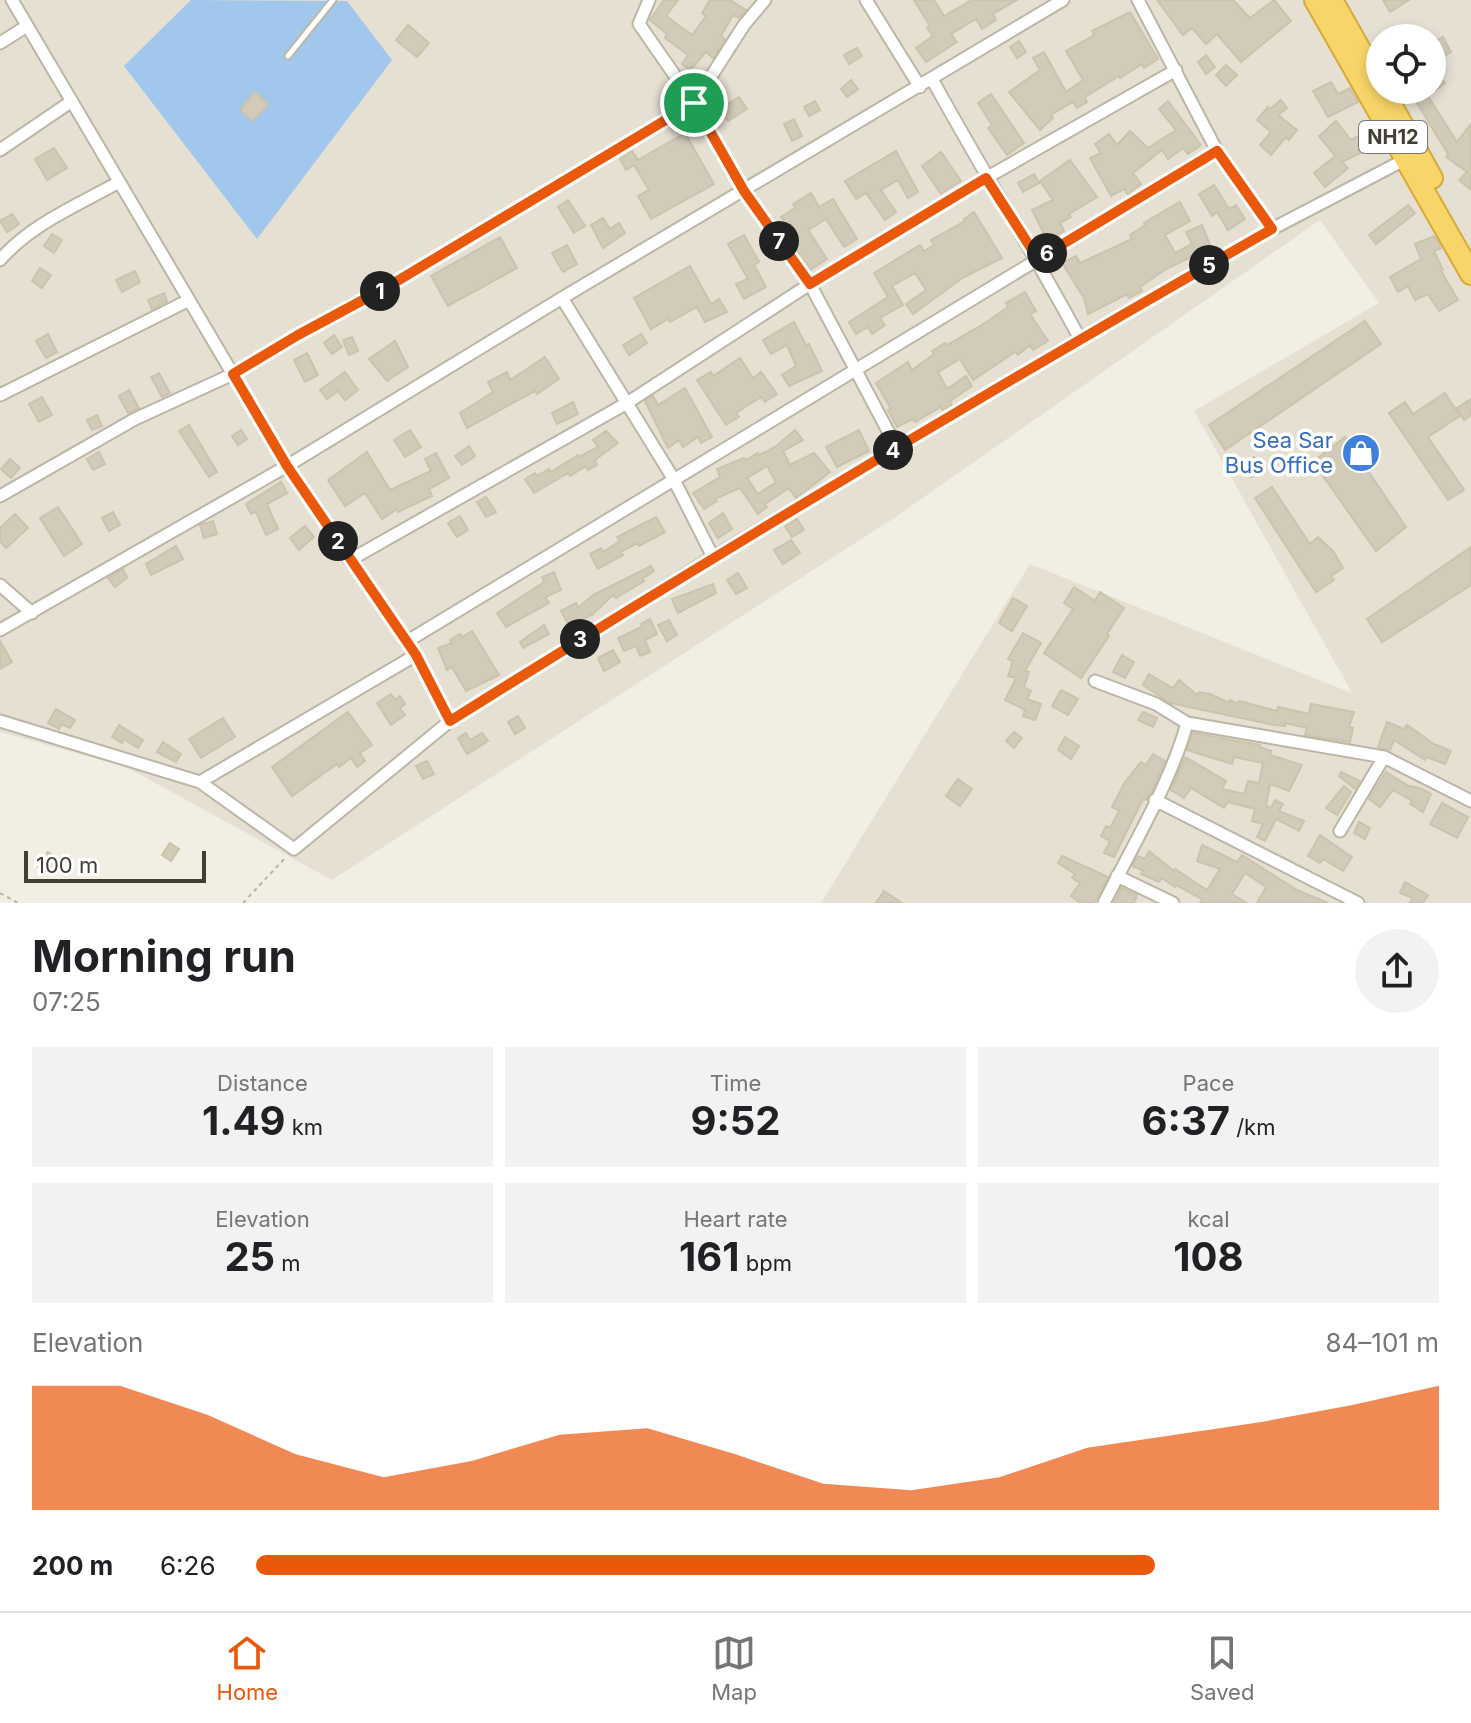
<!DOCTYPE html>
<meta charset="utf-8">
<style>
:root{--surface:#fff;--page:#f2f2f2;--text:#202124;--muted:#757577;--line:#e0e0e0;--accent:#ea580c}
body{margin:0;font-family:Inter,sans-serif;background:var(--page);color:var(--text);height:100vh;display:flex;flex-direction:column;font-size:30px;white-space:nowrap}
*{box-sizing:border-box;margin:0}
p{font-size:26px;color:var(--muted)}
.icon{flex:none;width:44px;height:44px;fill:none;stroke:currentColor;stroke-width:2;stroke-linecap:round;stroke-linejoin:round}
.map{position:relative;height:903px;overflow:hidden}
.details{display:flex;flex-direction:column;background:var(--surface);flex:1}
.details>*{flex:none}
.tools{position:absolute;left:1366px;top:24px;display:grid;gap:16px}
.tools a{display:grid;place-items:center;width:80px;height:80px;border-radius:50%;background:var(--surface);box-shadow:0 4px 12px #0003;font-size:40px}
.scale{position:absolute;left:24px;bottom:20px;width:182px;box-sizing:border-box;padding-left:8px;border:4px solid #433e34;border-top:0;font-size:22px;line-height:28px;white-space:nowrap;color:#433e34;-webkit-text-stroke:6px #fff;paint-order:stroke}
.pin{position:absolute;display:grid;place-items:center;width:68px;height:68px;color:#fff;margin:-34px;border:4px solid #fff;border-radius:50%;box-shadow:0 2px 8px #0007}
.km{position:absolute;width:40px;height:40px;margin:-20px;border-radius:50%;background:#222;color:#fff;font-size:22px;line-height:40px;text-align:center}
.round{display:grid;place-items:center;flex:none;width:84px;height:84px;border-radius:42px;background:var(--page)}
.summary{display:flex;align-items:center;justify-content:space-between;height:136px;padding:0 32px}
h1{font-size:44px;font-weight:700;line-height:60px}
.metrics{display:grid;grid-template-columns:repeat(3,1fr);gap:12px;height:136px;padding:8px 32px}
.metrics div{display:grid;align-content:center;border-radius:0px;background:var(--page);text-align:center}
.metrics b{font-size:40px;font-weight:700}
.metrics small{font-size:22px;font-weight:400}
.metrics p{font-size:22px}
.chart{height:224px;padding:16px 32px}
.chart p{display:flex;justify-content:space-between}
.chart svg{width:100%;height:144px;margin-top:8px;fill:var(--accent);opacity:.7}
ul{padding:0 32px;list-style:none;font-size:26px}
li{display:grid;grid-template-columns:128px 96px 1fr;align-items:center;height:60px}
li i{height:20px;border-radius:10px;background:var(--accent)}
.dock{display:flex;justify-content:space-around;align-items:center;height:112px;border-top:2px solid var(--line);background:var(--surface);font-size:22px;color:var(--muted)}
.dock a{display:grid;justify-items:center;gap:4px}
.dock .active{color:var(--accent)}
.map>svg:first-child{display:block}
.residential{fill:#e5e0d2;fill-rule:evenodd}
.water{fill:#a1c7ec}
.building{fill:#d2cbb9;stroke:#ccc3ad;stroke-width:2;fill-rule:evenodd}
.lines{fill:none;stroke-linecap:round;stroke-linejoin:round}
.lane-casing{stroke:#bcb6a7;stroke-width:9}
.street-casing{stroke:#bcb6a7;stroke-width:15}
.highway-casing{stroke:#d6aa38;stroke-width:24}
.path{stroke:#bdb398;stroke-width:2;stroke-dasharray:4 4;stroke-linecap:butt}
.lane{stroke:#fff;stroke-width:5}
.street{stroke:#fff;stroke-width:11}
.highway{stroke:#f8d568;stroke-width:20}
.route-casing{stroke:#fff;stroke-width:16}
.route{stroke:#ea580c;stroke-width:10}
.labels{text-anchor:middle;stroke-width:7;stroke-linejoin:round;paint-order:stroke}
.shield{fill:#fff;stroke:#7b7871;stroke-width:2}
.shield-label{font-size:20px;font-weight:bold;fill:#433e34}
.shop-label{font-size:22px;fill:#366cbe;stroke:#fff;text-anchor:end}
</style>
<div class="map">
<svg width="1471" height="903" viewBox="0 0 1471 903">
<rect width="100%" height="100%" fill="#f1eee4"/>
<path class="residential" d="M0,0H1471V903H821L1030,564L1352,693L1194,411L1379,303L1320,220L894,518L332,880L126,767L0,732ZM1380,38H1432V90H1380Z"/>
<path class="water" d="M191,0L347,1L392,60L257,239L124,66Z"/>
<path class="building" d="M664,0H678L666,16L692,35L706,16L702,13L710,0H730L746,10L739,18L733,15L721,36L725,39L713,58L706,52L690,70L682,64L688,55L665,38L667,34L650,20Z
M914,0H934L944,16L972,0H1017L993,14L996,20L982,29L976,19L951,34L957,42L926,62L916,48L933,36L927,28L930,26Z
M1157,0H1233L1250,18L1274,0L1291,21L1241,62L1217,34L1206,44L1192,28L1183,35Z
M1383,0H1409L1390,12Z
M1130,12L1158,59L1144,68L1142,64L1120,78L1119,76L1085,97L1087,102L1077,108L1073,102L1051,115L1053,118L1040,130L1009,92L1040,70L1033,58L1044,52L1066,92L1083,80L1066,51L1094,35L1092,31Z
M408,25L429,43L417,57L396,40Z
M1443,37L1451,52L1432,62V43Z
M1019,41L1026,52L1017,58L1010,47Z
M857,48L862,56L849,64L844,55Z
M1206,55L1215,67L1206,74L1198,62Z
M1226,65L1237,75L1226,86L1216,75Z
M1432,66L1445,83L1428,96L1457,142L1471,124V190L1459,180L1467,172L1446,157L1448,154L1409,90H1432Z
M851,80L858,89L847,97L841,89Z
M1331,82L1338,94L1350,88L1358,102L1328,117L1313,91Z
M255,92L268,104L253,121L240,110Z
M991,94L1024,143L1007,155L988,128L992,125L978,103Z
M739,97L747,109L728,121L720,109Z
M1281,100L1287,108L1278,115L1297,130L1289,140L1286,137L1271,155L1260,145L1271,132L1257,120L1268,107L1270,109Z
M815,101L820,110L809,116L804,107Z
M1168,101L1201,145L1188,154L1183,148L1168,159L1162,150L1133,173L1141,184L1128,194L1124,189L1111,196L1090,158L1101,153L1095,144L1109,134L1117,145L1130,131L1148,148L1176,130L1159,109Z
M794,119L802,136L792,141L784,124Z
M1336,121L1351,140L1370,130L1378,144L1342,162L1348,168L1325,187L1314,173L1335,156L1319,136Z
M685,133L714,184L651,219L638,196L649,190L634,165L626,170L620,159L632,151L638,160Z
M54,148L67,168L47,180L35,159Z
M896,151L918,192L908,198L898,180L881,190L896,212L885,220L866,193L856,199L845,181Z
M941,152L961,181L941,194L922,166Z
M1070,160L1097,197L1069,214L1071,217L1060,223L1064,231L1047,240L1032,210L1053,200L1040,181Z
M1034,174L1039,183L1023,192L1018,183Z
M1214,185L1229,209L1236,205L1245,219L1228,230L1217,212L1212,216L1199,194Z
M811,193L819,207L833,199L857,239L844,247L826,219L808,230L827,259L810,270L792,244L797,241L781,217L795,208L793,204Z
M568,200L585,226L574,233L558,207Z
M1180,202L1190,221L1165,235L1175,253L1192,244L1186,232L1202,225L1211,247L1166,269L1140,287L1142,291L1129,298L1127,294L1088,314L1084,298L1062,263L1076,256L1080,263L1132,239L1130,235L1145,225L1144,223Z
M1408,205L1415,213L1376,244L1369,235Z
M974,212L1002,258L964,277L913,314L906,304L926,290L915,273L892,286L903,305L880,318L885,325L872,334L868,327L856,334L849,322L888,297L874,273L920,245L924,251L934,245L931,240L965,221L964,219Z
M12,214L19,224L7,232L0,221Z
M603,218L610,229L619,223L625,233L603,248L591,225Z
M52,234L62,240L54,253L44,246Z
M744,235L759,262L754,265L766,287L744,299L736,284L748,279L728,244Z
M1434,236L1441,248L1434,251L1443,270L1441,271L1458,300L1439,311L1428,294L1415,300L1408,286L1398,292L1390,277L1421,259L1415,244Z
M500,237L517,268L448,306L431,276Z
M567,245L577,264L563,272L552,253Z
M690,266L711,304L719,299L727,312L705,322L697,307L670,322L668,319L651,329L634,298Z
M40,268L51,275L42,288L32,281Z
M135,271L140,282L122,292L116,280Z
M1025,292L1036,311L1030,314L1048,341L1033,350L1030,345L1018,355L1015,352L973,380L960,359L938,372L947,389L966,376L972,386L950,401L952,405L943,411L941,407L915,422L913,419L897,427L888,410L891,409L876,383L908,362L912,370L934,354L932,351L945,343L947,345L985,323L1008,307L1006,303Z
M164,293L167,301L152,309L148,300Z
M1365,321L1381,344L1225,450L1209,425Z
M794,322L806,345L809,344L822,371L789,386L782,375L796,366L787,345L771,354L763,340Z
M48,334L57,352L46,358L36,341Z
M641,334L647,343L629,355L623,345Z
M334,335L342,347L332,354L324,343Z
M352,337L358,351L349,355L343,340Z
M395,341L408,367L387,381L369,359Z
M307,353L318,375L305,382L294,360Z
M545,357L559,379L537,394L535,391L467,428L460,413L493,392L488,382L507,372L510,380Z
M740,358L753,378L761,372L777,394L765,402L761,397L736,413L739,417L726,425L697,380L711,372L713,376Z
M345,372L358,390L345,400L338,391L327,399L320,390Z
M159,373L170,393L162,397L151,377Z
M685,388L712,437L701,443L698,437L683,447L679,440L668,448L645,401L653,396L658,405Z
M129,390L139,408L128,413L119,396Z
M1445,393L1460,416L1428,437L1464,490L1448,500L1389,413L1405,402L1413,414Z
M42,397L52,415L39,422L29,404Z
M1471,399V415L1464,420L1457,408Z
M573,402L578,414L557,424L552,413Z
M97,415L102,426L92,430L87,420Z
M189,425L217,472L209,477L179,431Z
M241,430L247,439L238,445L232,436Z
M410,430L421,447L405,457L394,440Z
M795,430L803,440L783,451L790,465L814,453L830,472L796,498L789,488L765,504L767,507L758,514L740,488L715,499L717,501L704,509L693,493L720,477L717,469L744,458L746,460L758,453L759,455L775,447ZM767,466L776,482L758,494L747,478Z
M859,430L869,451L837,467L826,447Z
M606,431L618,443L595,460L597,465L588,470L586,466L570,476L568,473L534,493L525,479L535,473L537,476L549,469L551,472L578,455L579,457L598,447L593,440Z
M1345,437L1406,527L1376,551L1313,462Z
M469,446L475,456L462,465L455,456Z
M99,452L105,464L93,470L87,459Z
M367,452L390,490L431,471L425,459L436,453L449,478L429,489L432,496L398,512L397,509L382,519L365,493L345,506L328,480Z
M1254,457L1262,468L1251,477L1242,467Z
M10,459L20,468L11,478L1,469Z
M281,482L287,493L267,504L278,529L266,535L256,512L251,514L246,504Z
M1272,487L1310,544L1318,537L1333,551L1343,568L1331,576L1334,580L1316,592L1255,498Z
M486,497L496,512L486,517L477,502Z
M58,507L82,544L64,556L40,518Z
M113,512L120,525L109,531L102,518Z
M723,513L732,529L718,538L709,523Z
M15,514L28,528L6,548L0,541V528Z
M460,516L468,530L457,537L448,523Z
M656,517L665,532L639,546L638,543L620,552L623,555L598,569L590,554L601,548L603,552L620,541L617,537Z
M797,519L804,530L792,537L785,526Z
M213,521L217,534L204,538L200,525Z
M305,526L314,537L299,550L290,538Z
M791,540L800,553L783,564L774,550Z
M176,546L183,559L151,575L146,564Z
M1471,547V585L1382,642L1367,619Z
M651,566L654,571L642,579L644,581L616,598L613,595L592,615L569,626L561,611L576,603L578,608L593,595Z
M123,569L127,578L115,587L108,578Z
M554,572L561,590L545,597L549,603L506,627L497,613L544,582L542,577Z
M738,573L747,588L736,594L727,580Z
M713,584L716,593L678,613L672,599Z
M1074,587L1095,601L1100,592L1124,608L1107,634L1109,636L1081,678L1044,653L1073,609L1064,603Z
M1013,598L1027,606L1012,631L999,623Z
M650,619L657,634L645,640L650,652L640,656L636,646L624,651L618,638L642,627L641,624Z
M669,620L677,635L667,641L658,625Z
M544,625L549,634L523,648L520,642Z
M472,631L499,675L466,691L452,667L447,670L438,648L452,643L450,640L460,634L462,637Z
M1023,633L1041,643L1025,671L1029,672L1024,687L1031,691L1027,699L1041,704L1035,720L1023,716L1025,710L1005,700L1016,678L1008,676L1013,661L1008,659Z
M0,641L12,662L0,669Z
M613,650L620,662L604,671L598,658Z
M1122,655L1134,662L1125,678L1113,672Z
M1149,674L1173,688L1179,680L1197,695L1199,692L1210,694L1229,703L1230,700L1238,704L1239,701L1277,711L1278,707L1309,714L1311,704L1354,712L1349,727L1353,728L1350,742L1305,735L1307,728L1285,723V726L1274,725L1170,703L1143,685Z
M1061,690L1078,699L1068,715L1052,706Z
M391,694L395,700L400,696L405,704L400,708L405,715L391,725L377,703Z
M56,709L75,720L70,728L61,724L59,729L48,723Z
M348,712L372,745L360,753L365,761L357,767L351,758L339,767L337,764L292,796L272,767Z
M1143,712L1157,718L1153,727L1138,720Z
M518,716L525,728L515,734L508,722Z
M223,718L235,737L201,758L189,739Z
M1387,722L1404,729L1407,725L1434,744L1451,751L1445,764L1427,757L1425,760L1394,740L1390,750L1378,747Z
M119,725L143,740L138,748L124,739L122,743L112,737Z
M1014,732L1022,738L1014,748L1006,741Z
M466,733L470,740L482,733L488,741L467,754L458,738Z
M1193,733L1260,745L1259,747L1271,751L1270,755L1302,765L1289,791L1270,784L1266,806L1271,808L1275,800L1283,804L1279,811L1304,821L1299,831L1276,819L1265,841L1257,837L1263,824L1252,821L1255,809L1228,802L1224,808L1191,788L1184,798L1171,790L1185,757L1226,781L1222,789L1244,794L1248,781L1259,783L1263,763L1234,757L1232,764L1187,750Z
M1065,737L1079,746L1071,759L1058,750Z
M163,742L181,754L176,762L157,752Z
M1153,754L1165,761L1153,789L1146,800L1143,799L1114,857L1104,853L1110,841L1101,836L1106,826L1110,828L1119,811L1112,807L1125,782L1141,762L1146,765Z
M427,761L434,774L423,779L416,766Z
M1341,772L1360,781L1355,789L1339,776Z
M1386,772L1409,786L1420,788L1431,794L1423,812L1410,804L1412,801L1393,790L1380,807L1369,799Z
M958,779L972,789L960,806L946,796Z
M1344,786L1351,792L1337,815L1326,808Z
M1442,803L1468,817L1457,838L1430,824Z
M1359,822L1370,828L1365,839L1354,833Z
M1320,835L1352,857L1343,871L1323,859L1320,863L1308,856Z
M170,843L179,849L171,861L162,855Z
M1202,845L1237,862L1242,855L1297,890L1328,903H1257L1266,887L1245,873L1232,894L1247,903H1200L1202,899L1176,885L1175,887L1162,878L1159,882L1141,874L1143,870L1132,866L1138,856L1145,859L1149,851L1174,871L1175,869L1207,890L1220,869L1197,861Z
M48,852L60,860L50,875L38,867Z
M1062,856L1108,877L1094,903H1080L1071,896L1080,883L1072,878L1075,874L1058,863Z
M1405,882L1428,895L1423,903H1410L1413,898L1400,893Z
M1121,888L1137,895L1134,903H1114Z
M884,891L902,903H876Z"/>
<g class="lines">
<defs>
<path id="lane" d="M288,56L333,0"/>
<path id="street" d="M12,0L287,466L562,298L1063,0
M649,0L639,24L694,103L744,191L810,284L897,448
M866,0L920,87
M1138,0L1217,151L1272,229
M0,43L27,26
M932,79C980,167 1033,251 1080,339
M0,150L72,101
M0,260C31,224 78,205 119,182
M562,298L673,478L713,557
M0,395L189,300
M0,496L135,419L233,374L298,335L389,286L694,103L744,25L765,0
M350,560L627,403L810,284L986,178L1176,70
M0,585L32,613
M0,630L287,466L416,655L450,721
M406,642L1217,151
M1095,681L1156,704L1187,723
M0,721L200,782L294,849L450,721L713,557L1080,339L1272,229L1406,159
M200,782L416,655
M1155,800L1358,903
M1340,831L1384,757
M1117,876L1173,903
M1104,903C1132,847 1171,782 1187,723L1384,757L1471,801"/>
<path id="highway" d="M1315,0L1471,274
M1332,0L1380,85
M1383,90L1432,178"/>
</defs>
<use href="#lane" class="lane-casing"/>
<use href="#street" class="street-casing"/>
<use href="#highway" class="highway-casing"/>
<path class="path" d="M0,893L18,903
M243,903L285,858"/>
<use href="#lane" class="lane"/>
<use href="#street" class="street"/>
<use href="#highway" class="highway"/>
</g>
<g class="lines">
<defs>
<path id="route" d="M694,103L744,191L810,284L986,178L1038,259L1217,151L1272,229C995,387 721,551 450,721L416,655L287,466L233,374L298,335L389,286Z"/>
</defs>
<use href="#route" class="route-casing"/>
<use href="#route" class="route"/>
</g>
<defs>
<symbol id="shop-disc" viewBox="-11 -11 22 22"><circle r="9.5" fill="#3f7fe0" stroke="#fff"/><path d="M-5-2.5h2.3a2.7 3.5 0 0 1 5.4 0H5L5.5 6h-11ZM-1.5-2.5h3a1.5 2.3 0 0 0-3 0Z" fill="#fff"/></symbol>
</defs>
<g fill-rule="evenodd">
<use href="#shop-disc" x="1339" y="431" width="44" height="44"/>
</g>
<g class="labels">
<rect class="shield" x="1359" y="121" width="68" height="32" rx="6"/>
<g class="shield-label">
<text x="1393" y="144">NH12</text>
</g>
<g class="shop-label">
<text x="1333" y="448">Sea Sar<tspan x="1333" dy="25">Bus Office</tspan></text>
</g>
</g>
</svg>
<div class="tools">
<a><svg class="icon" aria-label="locate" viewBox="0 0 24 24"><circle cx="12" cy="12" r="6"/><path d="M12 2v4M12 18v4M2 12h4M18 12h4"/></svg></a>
</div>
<div class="scale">100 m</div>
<div class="pin" style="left:694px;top:103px;background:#1e9e55"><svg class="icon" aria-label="arrive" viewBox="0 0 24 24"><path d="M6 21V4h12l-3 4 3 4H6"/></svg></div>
<b class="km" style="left:380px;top:291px">1</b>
<b class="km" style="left:338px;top:541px">2</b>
<b class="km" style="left:580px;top:639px">3</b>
<b class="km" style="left:893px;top:450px">4</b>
<b class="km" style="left:1209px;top:265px">5</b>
<b class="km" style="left:1047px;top:253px">6</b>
<b class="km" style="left:779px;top:241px">7</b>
</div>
<section class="details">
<div class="summary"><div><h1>Morning run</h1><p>07:25</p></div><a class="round"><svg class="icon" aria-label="share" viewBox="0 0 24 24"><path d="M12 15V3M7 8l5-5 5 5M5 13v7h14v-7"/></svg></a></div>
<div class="metrics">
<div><p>Distance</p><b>1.49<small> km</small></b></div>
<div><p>Time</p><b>9:52</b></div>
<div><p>Pace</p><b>6:37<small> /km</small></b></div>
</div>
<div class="metrics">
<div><p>Elevation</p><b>25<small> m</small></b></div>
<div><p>Heart rate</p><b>161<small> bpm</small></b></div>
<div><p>kcal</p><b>108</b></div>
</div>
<div class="chart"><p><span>Elevation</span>84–101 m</p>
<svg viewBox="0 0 160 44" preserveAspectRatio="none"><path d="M0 44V6L10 6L20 15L30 27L40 34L50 29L60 21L70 19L80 27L90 36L100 38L110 34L120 25L130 21L140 17L150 12L160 6V44z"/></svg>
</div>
<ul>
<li><b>200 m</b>6:26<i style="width:76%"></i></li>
</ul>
</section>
<nav class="dock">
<a class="active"><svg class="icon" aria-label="home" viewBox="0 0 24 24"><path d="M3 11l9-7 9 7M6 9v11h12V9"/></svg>Home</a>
<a><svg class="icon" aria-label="map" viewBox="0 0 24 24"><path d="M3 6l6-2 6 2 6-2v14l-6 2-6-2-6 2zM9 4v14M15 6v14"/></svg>Map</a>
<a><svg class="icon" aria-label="saved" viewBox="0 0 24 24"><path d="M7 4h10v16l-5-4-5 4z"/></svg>Saved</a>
</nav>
